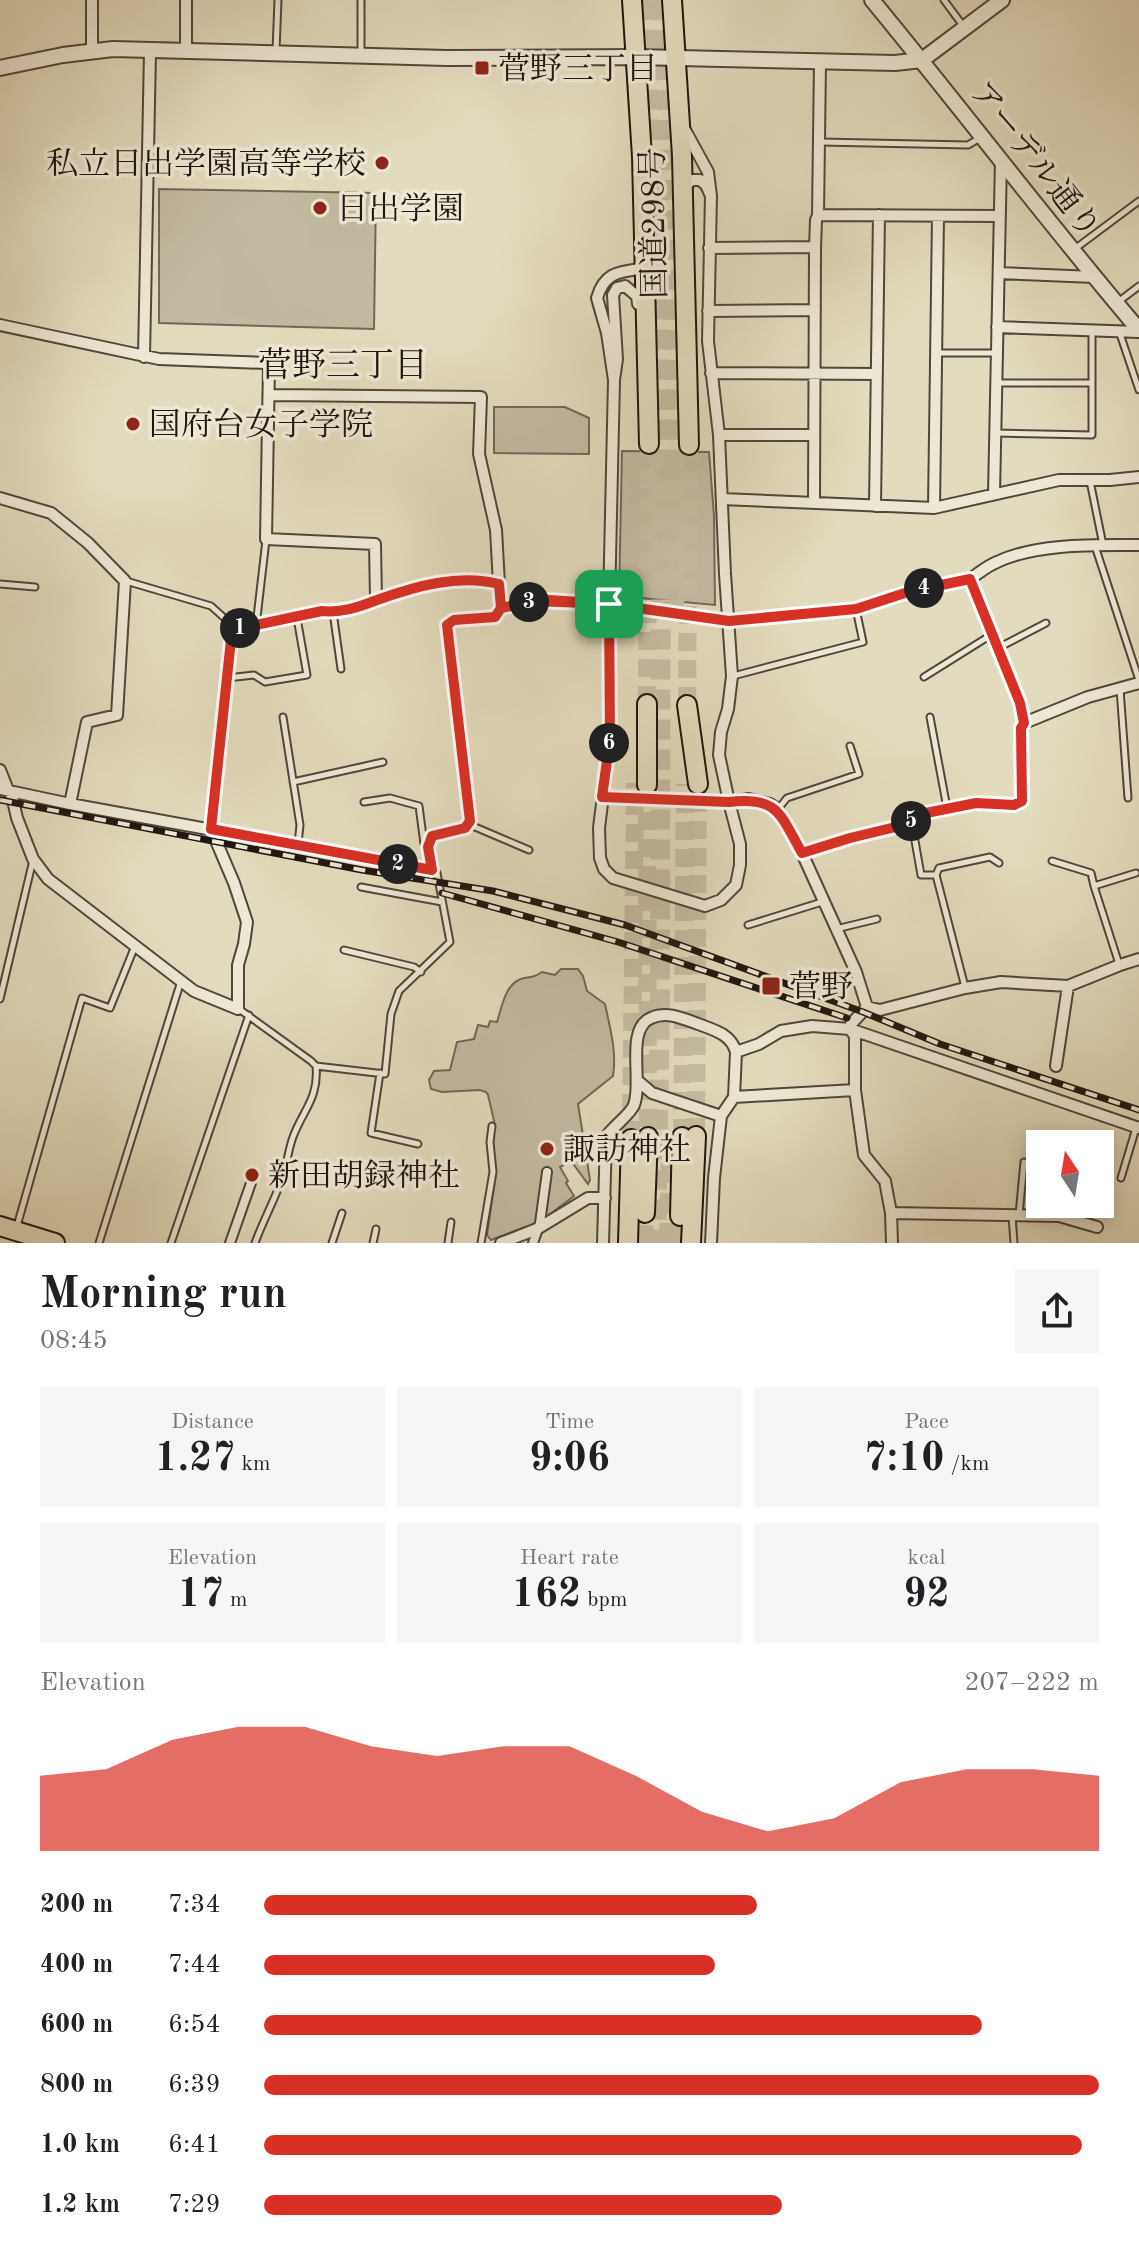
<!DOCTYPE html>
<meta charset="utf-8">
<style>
:root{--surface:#fff;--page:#f6f6f6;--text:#202124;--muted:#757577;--accent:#d93025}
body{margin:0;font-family:"Old Standard TT","Noto Serif JP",serif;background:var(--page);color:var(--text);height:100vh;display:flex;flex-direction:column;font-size:30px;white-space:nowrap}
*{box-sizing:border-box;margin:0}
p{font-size:26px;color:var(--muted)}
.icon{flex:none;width:44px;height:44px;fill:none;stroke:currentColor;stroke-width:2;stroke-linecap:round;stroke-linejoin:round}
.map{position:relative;height:1243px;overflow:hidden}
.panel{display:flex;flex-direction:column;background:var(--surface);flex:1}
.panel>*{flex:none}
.needle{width:52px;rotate:348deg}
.fabs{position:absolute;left:1026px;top:1130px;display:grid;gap:16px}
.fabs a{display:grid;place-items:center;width:88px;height:88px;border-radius:0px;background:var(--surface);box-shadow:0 4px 20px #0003;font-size:40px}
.pin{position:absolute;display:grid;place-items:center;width:68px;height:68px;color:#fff;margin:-34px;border-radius:16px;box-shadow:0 4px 12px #0006}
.km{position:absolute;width:40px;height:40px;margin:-20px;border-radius:50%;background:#222;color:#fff;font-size:22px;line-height:40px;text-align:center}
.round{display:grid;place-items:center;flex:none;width:84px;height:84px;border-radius:0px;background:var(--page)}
.headline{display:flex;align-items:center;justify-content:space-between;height:136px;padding:0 40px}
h1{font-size:44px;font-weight:800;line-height:60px}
.stats{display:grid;grid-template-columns:repeat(3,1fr);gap:12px;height:136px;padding:8px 40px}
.stats div{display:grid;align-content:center;border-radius:0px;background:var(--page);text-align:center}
.stats b{font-size:40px;font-weight:800}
.stats small{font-size:22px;font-weight:400}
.stats p{font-size:22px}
.chart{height:224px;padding:16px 40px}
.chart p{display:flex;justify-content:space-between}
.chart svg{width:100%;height:144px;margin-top:8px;fill:var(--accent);opacity:.7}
ul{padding:0 40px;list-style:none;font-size:26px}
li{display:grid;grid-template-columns:128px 96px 1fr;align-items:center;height:60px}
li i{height:20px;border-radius:10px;background:var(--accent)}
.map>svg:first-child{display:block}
.green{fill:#c2b9a0;stroke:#716758;stroke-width:2}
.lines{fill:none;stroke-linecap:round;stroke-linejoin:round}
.trunk-tunnel{stroke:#c6bda3;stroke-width:18;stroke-dasharray:18 9;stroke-linecap:butt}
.motorway-tunnel{stroke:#c6bda3;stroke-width:20;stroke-dasharray:20 10;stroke-linecap:butt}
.service-casing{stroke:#51463b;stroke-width:9}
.pedestrian-casing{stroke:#51463b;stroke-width:12}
.minor-casing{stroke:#51463b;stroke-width:14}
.tertiary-casing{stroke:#51463b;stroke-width:18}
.trunk-casing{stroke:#201510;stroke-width:22}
.service{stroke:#ede8d4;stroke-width:5}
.pedestrian{stroke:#ede8d4;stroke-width:8}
.minor{stroke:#ede8d4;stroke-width:10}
.tertiary{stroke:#ede8d4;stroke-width:14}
.trunk{stroke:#e3dbbd;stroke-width:18}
.rail-casing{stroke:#201510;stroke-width:7}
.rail{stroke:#ede8d4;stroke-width:4;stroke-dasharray:12;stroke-linecap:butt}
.route-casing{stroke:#fff;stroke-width:16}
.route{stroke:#d93025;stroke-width:10}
.poi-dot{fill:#8f2418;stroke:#ede8d4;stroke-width:3}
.labels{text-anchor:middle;stroke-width:7;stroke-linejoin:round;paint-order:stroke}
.poi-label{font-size:32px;fill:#201510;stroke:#ede8d4;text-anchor:start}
.street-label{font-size:32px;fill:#201510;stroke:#ede8d4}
.neighbourhood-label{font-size:34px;fill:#201510;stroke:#ede8d4}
</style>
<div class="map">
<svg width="1139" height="1243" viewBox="0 0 1139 1243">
<rect width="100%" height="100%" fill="#e3dbbd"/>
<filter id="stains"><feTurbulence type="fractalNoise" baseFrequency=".0025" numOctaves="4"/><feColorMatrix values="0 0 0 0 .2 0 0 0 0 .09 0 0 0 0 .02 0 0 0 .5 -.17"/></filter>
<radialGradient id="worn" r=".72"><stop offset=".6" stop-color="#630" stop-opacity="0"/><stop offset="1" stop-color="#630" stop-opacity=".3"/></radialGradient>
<path class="green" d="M159,189L376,193L374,329L159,323Z
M494,407H565L589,418V454L494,453Z
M622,451L709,452L714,516L715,605L619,596Z
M561,969H578L583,976L587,991L605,1004C610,1028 617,1052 613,1076L578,1104L590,1180L588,1184L571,1161L560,1167L568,1181L566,1183L574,1196L541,1221L491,1240L487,1235L496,1173L492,1141L495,1125L488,1095L486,1092L480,1090L442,1092L431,1089L429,1080L434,1071L450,1070L457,1042L474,1039L478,1025L488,1027L490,1021L497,1022C502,1007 505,982 524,978C532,977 535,977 542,972L555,975Z"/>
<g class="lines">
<path class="trunk-tunnel" d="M647,704L649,444
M687,705L689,445
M647,785L648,1137
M696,1136L698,784
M682,1137L685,784
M631,1139L635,783
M643,1243L645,1213
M678,1243L680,1216"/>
<path class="motorway-tunnel" d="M642,0L654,222L661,442L660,1004L656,1243
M662,0C674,208 676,416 674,624
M669,1243L671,1140"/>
<defs>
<path id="service" d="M361,0V55
M944,0L964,27
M276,51L278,0
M820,142L968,145L980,138
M1076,248L1139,201
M1118,302L1139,286
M1119,331L1139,390
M937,353H995
M996,383H1090
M995,433L1092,435V331
M1090,481L1103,545
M1095,546L1139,680
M126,581L211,606L230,623L232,630L211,829
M0,584L35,587
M333,612L341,669
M256,626L266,540
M998,648L1046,623
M733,676L863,642L856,609
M924,677L991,635
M227,678L254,675L265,682L307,675L297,618
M1120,689L1128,798
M283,717L300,825L298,844
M930,717L947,808
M293,782L383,762
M364,802L390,798L419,806L424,844L428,846
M778,809L787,798L859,774L850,746
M470,822L475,827L529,850
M912,824L921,875H936
M803,853L850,838L912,823
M1052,861L1091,873L1094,886
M936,875L965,987
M936,875L939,868L990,857L999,863
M361,887L442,902
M748,925L822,902
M836,929L877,919
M344,950L414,967L421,972
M1119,964L1094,886L1136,873
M0,999L33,860
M239,1009L311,1061L316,1066C319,1098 303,1110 293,1137C288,1150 287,1166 282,1179C274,1201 263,1221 255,1243
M316,1066L385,1074L391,1014L399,991L450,942L437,873L432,870
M380,1073L371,1133L418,1144
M1121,1178L1136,1128
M1019,1215L1024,1162
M1012,1216L1014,1243
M17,1226L82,998L110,1008L135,946
M99,1243L181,981
M171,1243L249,1015
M332,1243L342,1213
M373,1243L376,1229
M448,1243L451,1222
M481,1243L493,1172L490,1142L492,1126"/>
<path id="pedestrian" d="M230,1243L251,1183
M533,1243L540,1223L547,1172"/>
<path id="minor" d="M186,0V52
M92,51V0
M684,187L692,180H700L706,185L711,196L708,172L685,130
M711,196L708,341L719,435L725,574L732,676L728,709L721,732L719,755L729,802L749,799L770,804L777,809L802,853L856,972L867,1007
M818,215L1000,216
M709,248L815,247
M999,273L1094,277
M638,304L637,296L625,286L617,288L613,295L617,359L614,380L607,333L597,298C605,270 622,272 646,268
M708,311L815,310
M0,325L159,359L266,363L269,365L266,539L375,544L376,600
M997,327L1139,332
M144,357L150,51
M711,373L877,374
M270,395L481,397L479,454L496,530L499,584
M719,435H814
M994,494L1001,160
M0,498L51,513L88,543L125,581L117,715L87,722L70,804
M722,499L934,508L1059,480H1110L1139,477
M814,503L815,247L816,220L818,215L820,61
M875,506L879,215
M934,508L938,216
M232,630L322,611C342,613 359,606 377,600C416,586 458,574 499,584L501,608
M1024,723L1020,703L970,579C979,573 987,566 997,562C1037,543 1095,545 1139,545
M0,770L8,790L12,796L17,818L33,859L48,879L194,991L238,1009V965L244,944L247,922L234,883L211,829
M0,789L70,804L432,870L428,847L432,836L465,828L470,821L447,625L454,620L495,617L501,608L535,601L549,600L609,604L729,621L856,609L908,592L970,579
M602,797L729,802L740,844V865L736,885L721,900L705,906L613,878L604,869L600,858L599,828L610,739L609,604L614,380
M911,816L976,803L1014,805L1022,801L1021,728L1024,723L1088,697L1139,683
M867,1007L880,1010L965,988L1001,982L1068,986L1120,965L1139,959
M850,1029L855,1036V1090L864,1155L885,1181L891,1213L892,1243
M850,1029L851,1024L867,1007
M736,1052L759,1044L781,1031L812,1026L850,1029L1139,1128
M1056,1066L1068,986
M638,1081L652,1093L721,1116
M734,1097L855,1090
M891,1213L1059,1216L1097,1227
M501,1243L537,1229L588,1198H605
M603,1243L606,1137C613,1126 630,1115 634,1105C643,1081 625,1029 651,1018C667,1011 682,1018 698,1024C714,1030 731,1034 736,1052L734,1097L721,1116L714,1178L711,1243"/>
<path id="tertiary" d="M872,0C962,109 1047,222 1139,330
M0,68L63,55L113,49L447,58L636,57L895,63L922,60L1002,0"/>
<path id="trunk" d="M632,0L642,157L649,444
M672,0L682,156L689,445
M647,704V785
M687,705L698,784
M645,1213L648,1137
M680,1216L682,1137
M0,1226L55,1243
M628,1243L631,1139
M691,1243L696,1136"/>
</defs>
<use href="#service" class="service-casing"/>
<use href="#pedestrian" class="pedestrian-casing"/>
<use href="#minor" class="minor-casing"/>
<use href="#tertiary" class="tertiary-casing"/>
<use href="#trunk" class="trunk-casing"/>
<use href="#service" class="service"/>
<use href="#pedestrian" class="pedestrian"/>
<use href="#minor" class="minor"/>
<use href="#tertiary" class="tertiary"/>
<use href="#trunk" class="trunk"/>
<defs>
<path id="rail" d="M0,800L362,870L493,891L625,925L863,1012L940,1044L1139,1110
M442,893L618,942L847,1018"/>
</defs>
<use href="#rail" class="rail-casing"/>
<use href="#rail" class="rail"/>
</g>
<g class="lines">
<defs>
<path id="route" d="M609,604L535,601L501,608L499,584C458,574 416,586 377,600C359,607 342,613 322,611L232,630L211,829L432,870L428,847L432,836L465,828L470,821L447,625L454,620L495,617L501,608L535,601L549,600L609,604L729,621L856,609L908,592L970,579L1020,703L1024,723L1021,728L1022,801L1014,805L976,803L911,816L912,823L850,838L802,853C780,815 779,796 729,802L602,797L610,739L609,604"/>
</defs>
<use href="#route" class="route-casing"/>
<use href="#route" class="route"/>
</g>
<g class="poi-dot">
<rect x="474" y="60" width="16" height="16" rx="4"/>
<circle cx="382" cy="163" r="8"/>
<circle cx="320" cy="208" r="8"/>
<circle cx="133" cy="424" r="8"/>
<rect x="761" y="976" width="20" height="20" rx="4"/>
<circle cx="547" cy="1149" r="8"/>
<circle cx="252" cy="1175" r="8"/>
</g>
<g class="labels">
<g class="poi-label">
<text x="498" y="79">菅野三丁目</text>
<text x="366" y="174" text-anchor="end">私立日出学園高等学校</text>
<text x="336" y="219">日出学園</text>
<text x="149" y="435">国府台女子学院</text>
<text x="789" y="997">菅野</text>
<text x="563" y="1160">諏訪神社</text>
<text x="268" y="1186">新田胡録神社</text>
</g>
<g class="street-label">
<text transform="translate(1036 159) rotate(52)" y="11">アーデル通り</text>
<text transform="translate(653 223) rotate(-91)" y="11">国道298号</text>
</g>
<g class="neighbourhood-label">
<text x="343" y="376">菅野三丁目</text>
</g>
</g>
<rect width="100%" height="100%" filter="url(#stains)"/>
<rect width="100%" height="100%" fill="url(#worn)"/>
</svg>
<div class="fabs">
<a><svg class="needle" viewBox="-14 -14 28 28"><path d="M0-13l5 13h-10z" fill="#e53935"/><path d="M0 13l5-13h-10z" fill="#757577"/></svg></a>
</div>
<div class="pin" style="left:609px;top:604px;background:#1e9e55"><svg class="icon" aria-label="arrive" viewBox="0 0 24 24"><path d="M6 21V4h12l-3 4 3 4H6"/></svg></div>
<b class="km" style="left:240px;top:628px">1</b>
<b class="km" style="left:398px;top:864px">2</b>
<b class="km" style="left:529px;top:602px">3</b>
<b class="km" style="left:924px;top:588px">4</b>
<b class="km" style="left:911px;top:821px">5</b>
<b class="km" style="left:609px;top:743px">6</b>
</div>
<section class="panel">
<div class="headline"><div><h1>Morning run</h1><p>08:45</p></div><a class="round"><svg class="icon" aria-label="share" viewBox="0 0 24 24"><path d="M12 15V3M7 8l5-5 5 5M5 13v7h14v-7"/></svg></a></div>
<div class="stats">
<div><p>Distance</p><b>1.27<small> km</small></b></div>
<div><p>Time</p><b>9:06</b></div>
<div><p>Pace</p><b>7:10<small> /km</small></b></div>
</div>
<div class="stats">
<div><p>Elevation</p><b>17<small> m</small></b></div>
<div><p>Heart rate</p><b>162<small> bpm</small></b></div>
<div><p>kcal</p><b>92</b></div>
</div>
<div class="chart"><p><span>Elevation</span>207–222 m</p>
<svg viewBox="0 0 160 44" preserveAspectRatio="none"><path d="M0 44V21L10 19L20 10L30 6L40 6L50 12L60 15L70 12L80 12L90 21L100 32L110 38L120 34L130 23L140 19L150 19L160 21V44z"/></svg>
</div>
<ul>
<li><b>200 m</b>7:34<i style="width:59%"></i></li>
<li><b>400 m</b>7:44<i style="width:54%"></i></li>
<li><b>600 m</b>6:54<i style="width:86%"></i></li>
<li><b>800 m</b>6:39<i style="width:100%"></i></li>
<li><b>1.0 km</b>6:41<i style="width:98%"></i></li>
<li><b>1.2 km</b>7:29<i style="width:62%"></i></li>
</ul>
</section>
